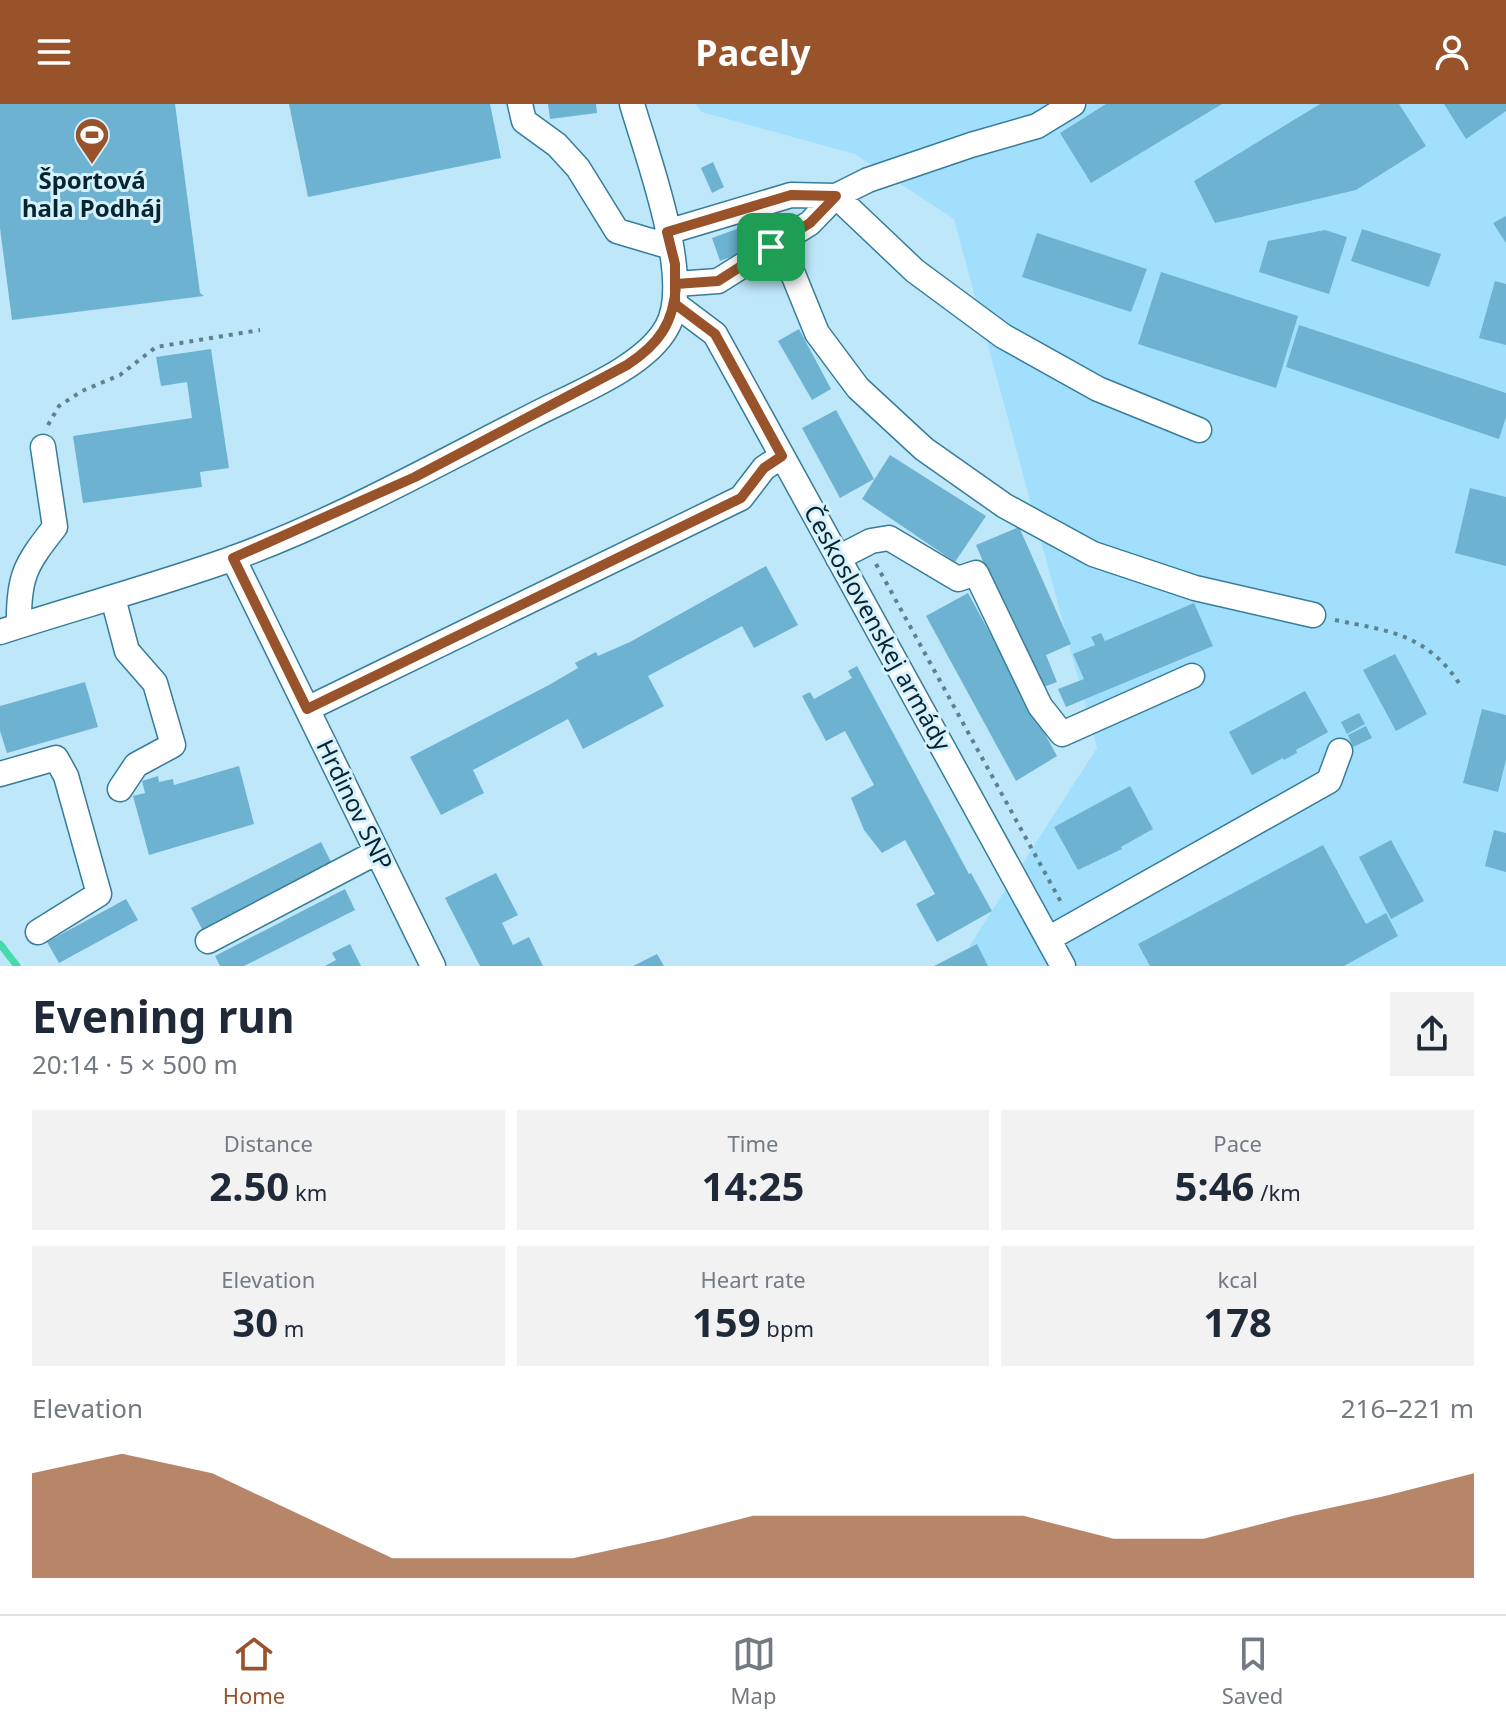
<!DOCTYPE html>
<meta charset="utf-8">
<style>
:root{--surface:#fff;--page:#f2f2f3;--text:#1f2937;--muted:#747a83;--line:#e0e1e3;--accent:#99532b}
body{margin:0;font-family:"Noto Sans",sans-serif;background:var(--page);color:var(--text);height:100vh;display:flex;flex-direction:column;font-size:30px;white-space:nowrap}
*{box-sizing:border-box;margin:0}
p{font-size:26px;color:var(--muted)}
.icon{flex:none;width:44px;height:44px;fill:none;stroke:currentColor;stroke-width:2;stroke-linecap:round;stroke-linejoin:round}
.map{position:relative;height:862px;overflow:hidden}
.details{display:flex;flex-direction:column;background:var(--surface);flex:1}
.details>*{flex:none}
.pin{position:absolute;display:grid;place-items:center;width:68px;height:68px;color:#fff;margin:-34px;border-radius:16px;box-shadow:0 4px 12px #0006}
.round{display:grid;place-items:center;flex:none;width:84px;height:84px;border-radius:0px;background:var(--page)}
.overview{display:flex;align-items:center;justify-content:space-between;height:136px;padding:0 32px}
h1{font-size:44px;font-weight:700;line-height:60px}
.metrics{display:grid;grid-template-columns:repeat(3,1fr);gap:12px;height:136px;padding:8px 32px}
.metrics div{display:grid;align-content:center;border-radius:0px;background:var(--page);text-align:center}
.metrics b{font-size:40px;font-weight:700}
.metrics small{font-size:22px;font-weight:400}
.metrics p{font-size:22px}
.chart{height:224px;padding:16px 32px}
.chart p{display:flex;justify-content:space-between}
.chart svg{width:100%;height:144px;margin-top:8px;fill:var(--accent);opacity:.7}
header{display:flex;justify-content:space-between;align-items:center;height:104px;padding:0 32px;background:var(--accent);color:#fff;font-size:36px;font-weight:700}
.tab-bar{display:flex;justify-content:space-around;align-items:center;height:112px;border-top:2px solid var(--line);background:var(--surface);font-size:22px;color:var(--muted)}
.tab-bar a{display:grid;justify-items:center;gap:4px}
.tab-bar .active{color:var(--accent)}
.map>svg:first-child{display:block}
.built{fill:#a1dffc}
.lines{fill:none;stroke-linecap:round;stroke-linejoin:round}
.stream{stroke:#46daac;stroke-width:7}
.building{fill:#6db3d1}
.minor-casing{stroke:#367d9a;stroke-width:27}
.path{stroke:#5e8191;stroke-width:4;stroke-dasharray:4 6;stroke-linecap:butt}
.minor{stroke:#fff;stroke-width:24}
.route-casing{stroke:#fff;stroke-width:16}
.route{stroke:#99532b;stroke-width:10}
.labels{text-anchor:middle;stroke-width:6;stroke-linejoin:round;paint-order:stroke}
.poi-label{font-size:24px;font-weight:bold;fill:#072531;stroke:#d6f1fe}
.street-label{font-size:24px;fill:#072531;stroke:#d6f1fe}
</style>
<header><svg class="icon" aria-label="menu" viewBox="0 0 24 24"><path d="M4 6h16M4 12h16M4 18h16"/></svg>Pacely<svg class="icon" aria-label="person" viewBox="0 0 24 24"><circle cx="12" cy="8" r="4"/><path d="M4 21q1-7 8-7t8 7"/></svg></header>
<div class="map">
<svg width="1506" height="862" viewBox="0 0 1506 862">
<rect width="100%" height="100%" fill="#bee7fa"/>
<path class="built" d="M696,0H1506V862H979L970,841L1097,644L954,115L855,50L702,8Z"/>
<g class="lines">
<path class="stream" d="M0,840L17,862"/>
</g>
<path class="building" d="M0,0H175L200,189L204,192L12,216L0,124Z
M289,0H490L501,54L308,93Z
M548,0H596L597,9L550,15Z
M1106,0H1222L1091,79L1060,29Z
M1320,0H1399L1426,42L1356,86L1215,119L1194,77Z
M1444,0H1506V7L1466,35Z
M713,58L724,83L712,89L701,64Z
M1506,112V139L1493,119Z
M745,122L754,144L720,157L712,134Z
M1362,125L1441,150L1429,183L1351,157Z
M1325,126L1347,133L1329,190L1259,168L1268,137Z
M1037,129L1147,165L1131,208L1022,173Z
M1161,168L1298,212L1276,284L1138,240Z
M1495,177L1506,180V241L1479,234Z
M1299,221L1506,289V313L1499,335L1286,263Z
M799,225L831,285L812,296L778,237Z
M211,245L229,364L200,368L202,383L83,399L73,332L192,314L187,278L161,282L156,253Z
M836,306L874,375L840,394L802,324Z
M890,351L986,412L955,458L862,395Z
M1470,384L1506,393V462L1455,449Z
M1019,423L1071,540L1046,551L1057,578L1038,585L976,441Z
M766,462L798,521L754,544L742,522L648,572L664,602L583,645L568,615L473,666L484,689L441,711L410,653L549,581L578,564L575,559L596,548L598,552L630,538Z
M968,489L1057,652L1016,677L926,512Z
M1194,499L1213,542L1066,603L1058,585L1084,575L1073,550L1095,541L1091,533L1101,529L1105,537Z
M1395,550L1427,610L1396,627L1363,566Z
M857,562L969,770L971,769L992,807L937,838L916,800L935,790L905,736L882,749L864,726L851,694L874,681L845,627L826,637L802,592L810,588L814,595L852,574L848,567Z
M85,578L98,623L7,649L0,627V602Z
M1305,587L1328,628L1296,646L1297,649L1284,656L1283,654L1252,671L1229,628Z
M1482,605L1506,611V656L1498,688L1463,679Z
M1359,609L1365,620L1347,630L1341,618Z
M1366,622L1372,634L1353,643L1348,631Z
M239,662L254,720L149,751L133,692L145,689L142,677L158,672L159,678L173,675L174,681Z
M1130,682L1153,725L1121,743L1122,745L1078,766L1054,723Z
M1494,726L1506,729V768L1485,762Z
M1391,736L1424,797L1391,815L1359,753Z
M321,738L331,758L202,825L191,804Z
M1323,741L1366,820L1386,809L1398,832L1344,862H1150L1138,840Z
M496,769L518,811L502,819L513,841L529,833L543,862H480L445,794Z
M345,785L355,806L244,862H220L215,852Z
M126,795L138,816L59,859L47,838Z
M350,840L361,862H325L336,856L332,849Z
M977,840L988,862H934Z
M657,850L664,862H633Z"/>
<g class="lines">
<defs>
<path id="minor" d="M520,0L524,17L557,41L578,64L617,127L671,143
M667,128L791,91L836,92L868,76L971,41L1037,22L1073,0
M780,138L817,229L858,284L924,345L1005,402L1093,450L1195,484L1313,511
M676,180L718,177L810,119L836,92L915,167L1003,232L1098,285L1199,326
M675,200L715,230L1063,862
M233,454L433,862
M838,454L871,437L889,434L958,475L976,469L1040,602L1062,630L1192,572
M113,494L127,547L155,579L173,641L136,661L120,685
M19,522C18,473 25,461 55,423L43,343
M0,528C77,503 155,482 231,455C336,417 433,362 532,312C572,291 645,264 667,223C694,176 647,52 632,0
M307,605L741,394L764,364L782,352
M0,670L56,654L66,672L99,790L38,828
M1048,835L1329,677L1340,647
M208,837L377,748"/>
</defs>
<use href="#minor" class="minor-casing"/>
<path class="path" d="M48,321L59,302L82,287L120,271L156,243L260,226
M876,460L1062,800
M1335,516C1389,527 1426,530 1459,579"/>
<use href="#minor" class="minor"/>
</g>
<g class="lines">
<defs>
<path id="route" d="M771,143L718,177L676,180C674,219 659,240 627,261L415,373L233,454L307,605L741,394L764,364L782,352L715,230L675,200V160L667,128L791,91L836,92L810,119L771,143"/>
</defs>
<use href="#route" class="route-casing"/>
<use href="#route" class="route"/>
</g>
<defs>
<symbol id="stadium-pin" viewBox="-11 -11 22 30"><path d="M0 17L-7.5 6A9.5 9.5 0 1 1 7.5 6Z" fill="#99532b" stroke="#d6f1fe"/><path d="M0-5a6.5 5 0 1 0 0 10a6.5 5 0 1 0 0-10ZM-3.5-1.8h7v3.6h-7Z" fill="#fff"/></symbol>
</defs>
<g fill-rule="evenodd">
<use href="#stadium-pin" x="72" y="11" width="40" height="54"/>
</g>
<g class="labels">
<g class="poi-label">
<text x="92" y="85">Športová<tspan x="92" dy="28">hala Podháj</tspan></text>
</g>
<g class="street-label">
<text transform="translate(877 524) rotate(61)" y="8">Československej armády</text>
<text transform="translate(354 701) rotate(64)" y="8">Hrdinov SNP</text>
</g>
</g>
</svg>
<div class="pin" style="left:771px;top:143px;background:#1e9e55"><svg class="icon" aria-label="arrive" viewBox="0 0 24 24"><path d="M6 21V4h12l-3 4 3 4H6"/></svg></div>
</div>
<section class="details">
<div class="overview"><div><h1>Evening run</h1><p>20:14 · 5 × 500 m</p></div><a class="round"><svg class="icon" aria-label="share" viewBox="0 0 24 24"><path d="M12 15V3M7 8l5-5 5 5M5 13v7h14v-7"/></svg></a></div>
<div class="metrics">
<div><p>Distance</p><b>2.50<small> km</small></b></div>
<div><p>Time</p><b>14:25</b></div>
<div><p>Pace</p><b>5:46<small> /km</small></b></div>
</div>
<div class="metrics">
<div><p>Elevation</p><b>30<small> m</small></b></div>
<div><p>Heart rate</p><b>159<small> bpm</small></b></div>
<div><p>kcal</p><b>178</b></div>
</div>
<div class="chart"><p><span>Elevation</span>216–221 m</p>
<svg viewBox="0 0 160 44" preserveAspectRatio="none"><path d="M0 44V12L10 6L20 12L30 25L40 38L50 38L60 38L70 32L80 25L90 25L100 25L110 25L120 32L130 32L140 25L150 19L160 12V44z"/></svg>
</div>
</section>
<nav class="tab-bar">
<a class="active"><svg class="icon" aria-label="home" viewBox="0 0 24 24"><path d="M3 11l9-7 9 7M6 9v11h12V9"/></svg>Home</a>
<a><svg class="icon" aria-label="map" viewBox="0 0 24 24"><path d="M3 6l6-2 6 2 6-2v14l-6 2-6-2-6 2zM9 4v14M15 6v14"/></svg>Map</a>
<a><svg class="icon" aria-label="saved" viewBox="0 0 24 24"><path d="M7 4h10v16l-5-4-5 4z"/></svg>Saved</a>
</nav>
